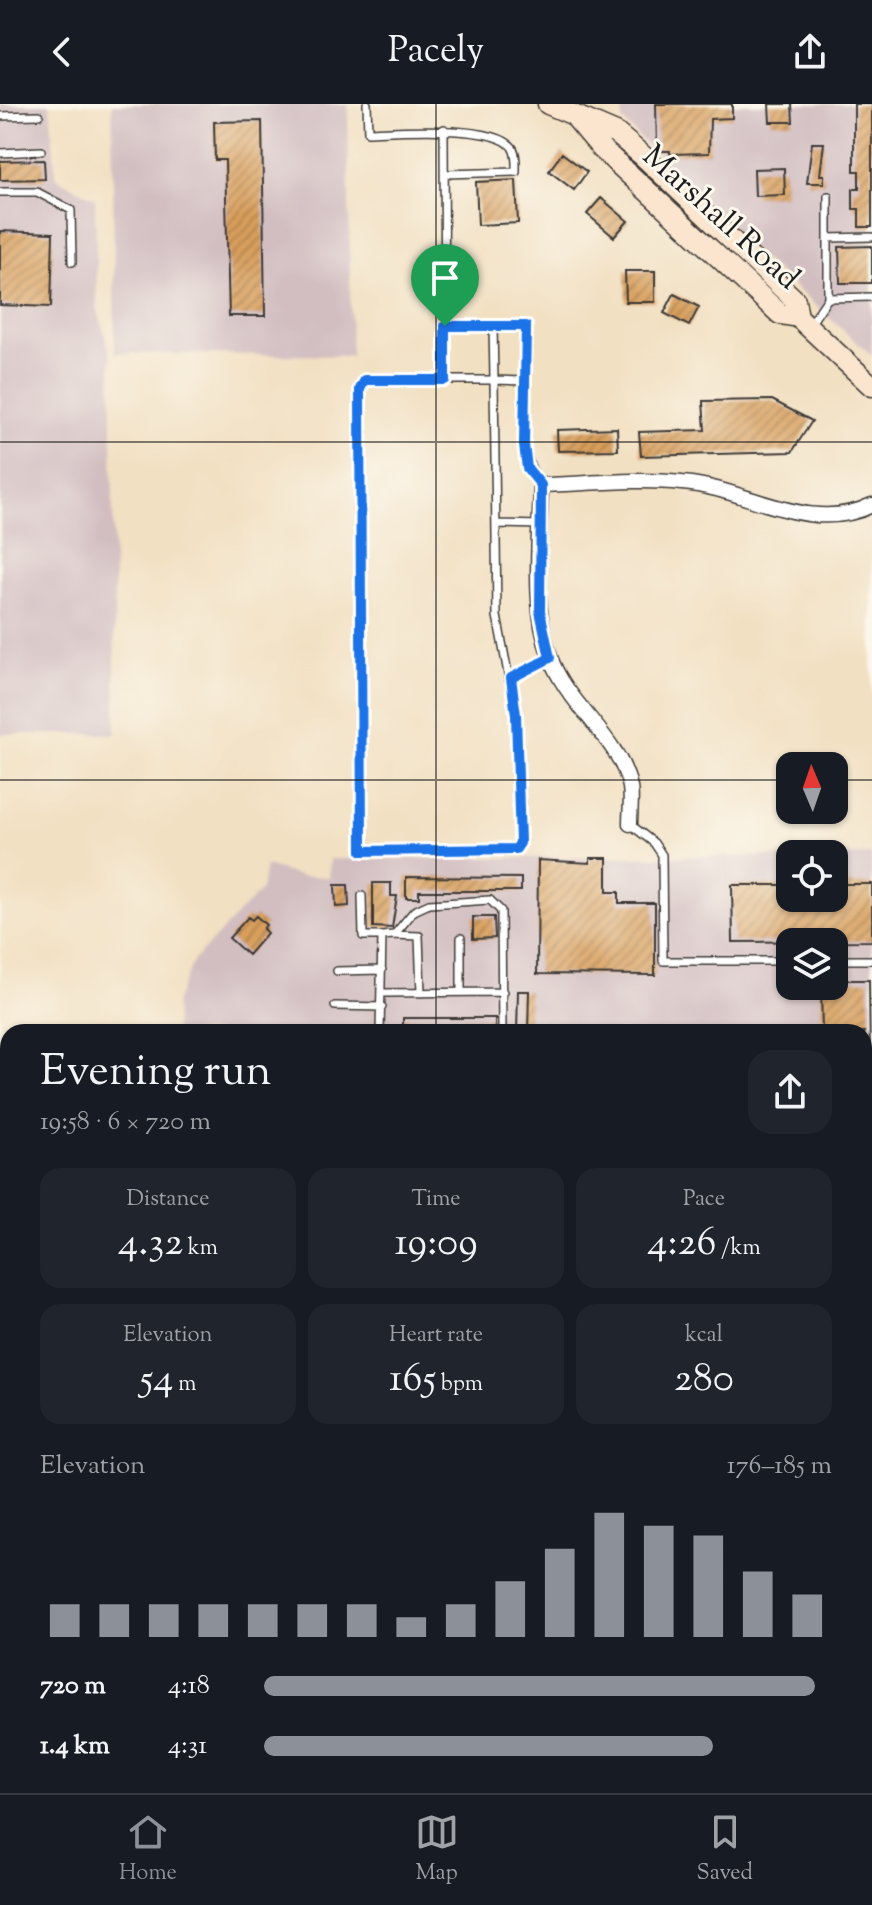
<!DOCTYPE html>
<meta charset="utf-8">
<style>
:root{--surface:#171b24;--page:#20242c;--text:#f1f3f6;--muted:#9ea1a6;--line:#363941;--accent:#8c9099}
body{margin:0;font-family:"Sorts Mill Goudy",serif;background:var(--page);color:var(--text);height:100vh;display:flex;flex-direction:column;font-size:30px;white-space:nowrap}
*{box-sizing:border-box;margin:0}
p{font-size:26px;color:var(--muted)}
.icon{flex:none;width:44px;height:44px;fill:none;stroke:currentColor;stroke-width:2;stroke-linecap:round;stroke-linejoin:round}
.map{position:relative;flex:1;overflow:hidden}
.side{position:absolute;left:0px;top:920px;width:872px;height:770px;display:flex;flex-direction:column;background:var(--surface);border-radius:24px 24px 0 0;box-shadow:0 2px 6px #0004}
.side>*{flex:none}
.needle{width:52px;rotate:358deg}
.controls{position:absolute;left:776px;top:648px;display:grid;gap:16px}
.controls a{display:grid;place-items:center;width:72px;height:72px;border-radius:16px;background:var(--surface);box-shadow:0 2px 6px #0004;font-size:40px}
.pin{position:absolute;display:grid;place-items:center;width:68px;height:68px;color:#fff;margin:-82px -34px;border-radius:50% 50% 50% 0;rotate:-45deg;box-shadow:0 0 8px #0007}
.pin .icon{rotate:45deg}
.round{display:grid;place-items:center;flex:none;width:84px;height:84px;border-radius:24px;background:var(--page)}
.headline{display:flex;align-items:center;justify-content:space-between;height:136px;padding:0 40px}
h1{font-size:44px;font-weight:600;line-height:60px}
.metrics{display:grid;grid-template-columns:repeat(3,1fr);gap:12px;height:136px;padding:8px 40px}
.metrics div{display:grid;align-content:center;border-radius:20px;background:var(--page);text-align:center}
.metrics b{font-size:40px;font-weight:600}
.metrics small{font-size:22px;font-weight:400}
.metrics p{font-size:22px}
.chart{height:224px;padding:16px 40px}
.chart p{display:flex;justify-content:space-between}
.chart svg{width:100%;height:144px;margin-top:8px;stroke:var(--accent);stroke-width:6}
ul{padding:0 40px;list-style:none;font-size:26px}
li{display:grid;grid-template-columns:128px 96px 1fr;align-items:center;height:60px}
li i{height:20px;border-radius:10px;background:var(--accent)}
header{display:flex;justify-content:space-between;align-items:center;height:104px;padding:0 40px;background:var(--surface);font-size:36px;font-weight:600}
.menu{display:flex;justify-content:space-around;align-items:center;height:112px;border-top:2px solid var(--line);background:var(--surface);font-size:22px;color:var(--muted)}
.menu a{display:grid;justify-items:center;gap:4px}
.menu .active{color:var(--accent)}
.map>svg:first-child{display:block}
.industrial{fill:#d2bec1;fill-rule:evenodd}
.building{fill:url(#building-hatch)}
.lines{fill:none;stroke-linecap:round;stroke-linejoin:round}
.lane-casing{stroke:#3c3935;stroke-width:10}
.street-casing{stroke:#3c3935;stroke-width:17}
.secondary-casing{stroke:#3c3935;stroke-width:23}
.lane{stroke:#fff;stroke-width:7}
.street{stroke:#fff;stroke-width:14}
.secondary{stroke:#fce5cf;stroke-width:20}
.route-casing{stroke:#fff;stroke-width:16}
.route{stroke:#1a73e8;stroke-width:10}
.grid{fill:none;stroke:#1c1c1c;stroke-width:2;stroke-opacity:0.55}
.labels{text-anchor:middle;stroke-width:6;stroke-linejoin:round;paint-order:stroke}
.street-label{font-size:32px;fill:#1c1c1c;stroke:#fbf7ec}
</style>
<header><svg class="icon" aria-label="back" viewBox="0 0 24 24"><path d="M15 5l-7 7 7 7"/></svg>Pacely<svg class="icon" aria-label="share" viewBox="0 0 24 24"><path d="M12 15V3M7 8l5-5 5 5M5 13v7h14v-7"/></svg></header>
<div class="map">
<svg width="872" height="1689" viewBox="0 0 872 1689">
<defs>
<pattern id="building-hatch" width="6" height="6" patternUnits="userSpaceOnUse" patternTransform="scale(2)"><rect width="6" height="6" fill="#d89e5c"/><path d="M-1 1l2-2M0 6l6-6M5 7l2-2" fill="none" stroke="#ae804b"/></pattern>
</defs>
<rect width="100%" height="100%" fill="#fbf7ec"/>
<filter id="ink" filterUnits="userSpaceOnUse"><feTurbulence type="fractalNoise" baseFrequency=".0125" numOctaves="2"/><feDisplacementMap in="SourceGraphic" scale="16" xChannelSelector="R" yChannelSelector="G"/><feConvolveMatrix kernelMatrix="1 2 1 2 8 2 1 2 1" color-interpolation-filters="sRGB"/></filter>
<filter id="wash" filterUnits="userSpaceOnUse"><feTurbulence type="fractalNoise" baseFrequency=".006" numOctaves="4" result="noise"/><feDisplacementMap in="SourceGraphic" scale="32" xChannelSelector="R" yChannelSelector="G"/><feGaussianBlur stdDeviation="1.8" result="paint"/><feColorMatrix in="noise" values="0 0 0 0 0 0 0 0 0 0 0 0 0 0 0 0 0 1.4 0 .05"/><feComposite in="paint" operator="in"/></filter>
<g filter="url(#wash)">
<rect width="100%" height="100%" fill="#f2e0c2"/>
<path class="industrial" d="M0,0H50L56,74L95,94L97,203L111,252L116,630H0Z
M112,0H348L351,252L115,249Z
M623,0H872V252L741,135L622,16Z
M834,751H872V1529H864V928H175L176,896L194,856L261,786L266,762L300,772L329,773L330,755L790,752V794H834ZM790,838H834V882H790Z
M8,1038V1530H0V1041Z"/>
<g id="blocks">
<path class="building" d="M656,0H732V14L710,15L709,49L670,50V47H657Z
M769,0H792L793,18H770Z
M854,0H872V123H859V105H853V85H859V67H854Z
M262,17L265,212H229L225,56H215L214,18Z
M812,39H824L820,71H824V79H807Z
M562,49L587,68L574,86L549,67Z
M44,56L45,75L0,76V57Z
M784,64L785,91L755,92L754,65Z
M516,76L518,119L478,121L476,78Z
M601,94L628,117L614,133L587,110Z
M0,127L53,129L51,203L0,201Z
M872,142V179H840L839,143Z
M625,167H655V198H626Z
M674,190L699,203L689,222L664,209Z
M772,296L812,317L792,348L641,352L639,328L705,326L703,297Z
M617,324L618,346L558,347L557,326Z
M590,754H607V788H619V799H655V871L537,870L538,756L590,759Z
M406,773L521,774V787H419V794H406Z
M373,779H391V792H397L392,824L373,823Z
M834,780H872V837L733,838L732,781H790V794H834Z
M335,781H348L349,802L336,803Z
M256,812L266,821L263,825L267,829L248,851L229,834L248,813L252,816Z
M473,813H494L495,834L473,835Z
M834,876H869L872,1118H864V928H822L821,882H834Z
M518,887H529L528,928H517Z
M403,914H495V928H403Z
M0,1151H8V1270L0,1271Z
M0,1289H8V1313H0Z"/>
</g>
</g>
<g filter="url(#ink)">
<use href="#blocks" fill-opacity="0" stroke="#3c3935" stroke-width="2"/>
<g class="lines">
<defs>
<path id="lane" d="M367,0L368,28C396,27 494,20 512,43C517,50 516,60 516,68L445,70
M0,12L39,11
M444,25L445,276H365L360,285L362,747L511,746L520,739L516,611L497,512L494,276H445
M0,49L41,47
M0,88H37L71,106L72,158
M828,92V194
M828,134L872,133
M493,221L494,276L525,277C525,314 518,351 541,381
M445,222H526L525,277
M809,222L828,194L872,193
M496,420L541,421
M511,574L550,554
M630,720L654,739L662,751L663,857H790
M362,792L363,832H382L380,928
M394,831L419,832L421,889
M382,832L394,831L414,807L429,800L490,796L501,807L502,928
M834,856H872
M337,867L382,866
M461,888V834
M383,889L503,888
M335,902L382,903
M864,1497H872"/>
<path id="street" d="M630,720C630,709 632,695 630,683C619,633 567,601 550,553C531,500 540,437 541,381C587,380 636,374 682,379C747,384 809,432 872,401"/>
<path id="secondary" d="M548,0L616,29L642,51L795,196L798,213
M576,14L602,45L780,210L798,213L872,282
M864,1543H872
M0,1547H8"/>
</defs>
<use href="#lane" class="lane-casing"/>
<use href="#street" class="street-casing"/>
<use href="#secondary" class="secondary-casing"/>
<use href="#lane" class="lane"/>
<use href="#street" class="street"/>
<use href="#secondary" class="secondary"/>
</g>
</g>
<g class="lines" filter="url(#ink)">
<defs>
<path id="route" d="M445,222H526L524,341L527,364L541,381L540,507L550,554L511,574L516,611L520,739L516,745L362,747L360,285L365,276H445Z"/>
</defs>
<use href="#route" class="route-casing"/>
<use href="#route" class="route"/>
</g>
<path class="grid" d="M436,0V928M0,338H872M0,676H790M834,676H872M0,1013H8M864,1013H872M0,1351H8M864,1351H872M436,1682V1689"/>
<g class="labels">
<g class="street-label">
<text transform="translate(722 112) rotate(42)" y="11">Marshall Road</text>
</g>
</g>
</svg>
<div class="controls">
<a><svg class="needle" viewBox="-14 -14 28 28"><path d="M0-13l5 13h-10z" fill="#e53935"/><path d="M0 13l5-13h-10z" fill="#9ea1a6"/></svg></a>
<a><svg class="icon" aria-label="locate" viewBox="0 0 24 24"><circle cx="12" cy="12" r="6"/><path d="M12 2v4M12 18v4M2 12h4M18 12h4"/></svg></a>
<a><svg class="icon" aria-label="layers" viewBox="0 0 24 24"><path d="M12 4l9 5-9 5-9-5zM3 14l9 5 9-5"/></svg></a>
</div>
<div class="pin" style="left:445px;top:222px;background:#1e9e55"><svg class="icon" aria-label="arrive" viewBox="0 0 24 24"><path d="M6 21V4h12l-3 4 3 4H6"/></svg></div>
<section class="side">
<div class="headline"><div><h1>Evening run</h1><p>19:58 · 6 × 720 m</p></div><a class="round"><svg class="icon" aria-label="share" viewBox="0 0 24 24"><path d="M12 15V3M7 8l5-5 5 5M5 13v7h14v-7"/></svg></a></div>
<div class="metrics">
<div><p>Distance</p><b>4.32<small> km</small></b></div>
<div><p>Time</p><b>19:09</b></div>
<div><p>Pace</p><b>4:26<small> /km</small></b></div>
</div>
<div class="metrics">
<div><p>Elevation</p><b>54<small> m</small></b></div>
<div><p>Heart rate</p><b>165<small> bpm</small></b></div>
<div><p>kcal</p><b>280</b></div>
</div>
<div class="chart"><p><span>Elevation</span>176–185 m</p>
<svg viewBox="0 0 160 44" preserveAspectRatio="none"><path d="M5 44V34M15 44V34M25 44V34M35 44V34M45 44V34M55 44V34M65 44V34M75 44V38M85 44V34M95 44V27M105 44V17M115 44V6M125 44V10M135 44V13M145 44V24M155 44V31"/></svg>
</div>
<ul>
<li><b>720 m</b>4:18<i style="width:97%"></i></li>
<li><b>1.4 km</b>4:31<i style="width:79%"></i></li>
</ul>
</section>
</div>
<nav class="menu">
<a class="active"><svg class="icon" aria-label="home" viewBox="0 0 24 24"><path d="M3 11l9-7 9 7M6 9v11h12V9"/></svg>Home</a>
<a><svg class="icon" aria-label="map" viewBox="0 0 24 24"><path d="M3 6l6-2 6 2 6-2v14l-6 2-6-2-6 2zM9 4v14M15 6v14"/></svg>Map</a>
<a><svg class="icon" aria-label="saved" viewBox="0 0 24 24"><path d="M7 4h10v16l-5-4-5 4z"/></svg>Saved</a>
</nav>
